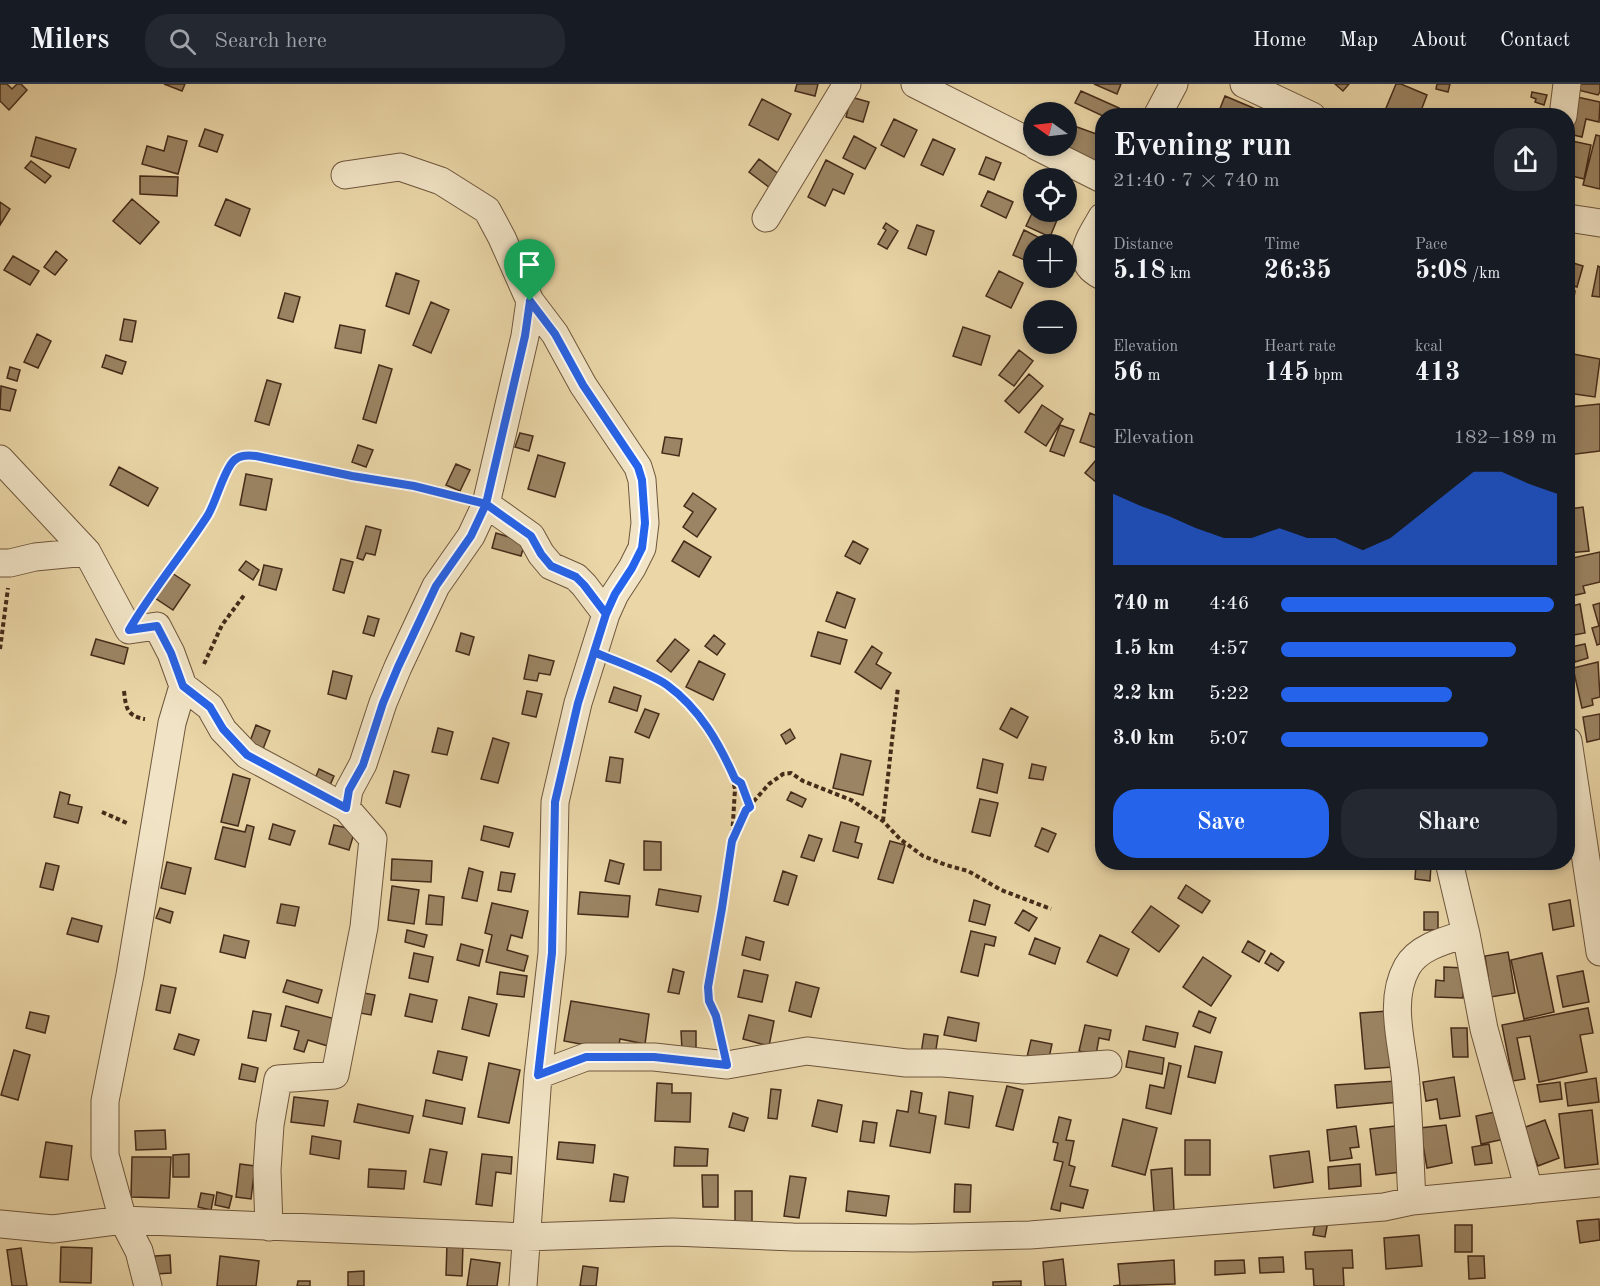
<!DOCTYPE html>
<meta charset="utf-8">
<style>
:root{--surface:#171b24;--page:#242831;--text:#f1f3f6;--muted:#9ea1a6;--line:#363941;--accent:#2563eb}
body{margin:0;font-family:"Old Standard TT",serif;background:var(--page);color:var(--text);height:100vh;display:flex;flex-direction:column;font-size:22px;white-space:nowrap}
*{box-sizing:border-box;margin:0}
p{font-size:20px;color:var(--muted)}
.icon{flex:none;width:33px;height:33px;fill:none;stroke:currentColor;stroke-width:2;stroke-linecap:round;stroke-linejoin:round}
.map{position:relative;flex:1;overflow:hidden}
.sheet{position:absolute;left:1095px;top:24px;width:480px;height:762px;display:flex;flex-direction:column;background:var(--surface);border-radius:24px;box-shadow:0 3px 9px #0003}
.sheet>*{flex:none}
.needle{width:39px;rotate:284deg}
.controls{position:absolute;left:1023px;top:18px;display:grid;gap:12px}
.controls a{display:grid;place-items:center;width:54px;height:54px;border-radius:50%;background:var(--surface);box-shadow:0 3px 9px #0003;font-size:30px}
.pin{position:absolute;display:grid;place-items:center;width:51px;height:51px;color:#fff;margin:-62px -26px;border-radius:50% 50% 50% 0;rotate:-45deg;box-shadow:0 0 6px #0007}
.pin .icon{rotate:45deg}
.round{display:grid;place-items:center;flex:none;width:63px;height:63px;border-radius:24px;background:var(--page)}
.summary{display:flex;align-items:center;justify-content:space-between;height:102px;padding:0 18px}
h1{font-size:33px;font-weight:700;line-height:45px}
.stats{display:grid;grid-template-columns:repeat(3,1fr);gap:9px;height:102px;padding:6px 18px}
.stats div{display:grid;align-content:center}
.stats b{font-size:26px;font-weight:700}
.stats small{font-size:16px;font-weight:400}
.stats p{font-size:16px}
.chart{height:168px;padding:12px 18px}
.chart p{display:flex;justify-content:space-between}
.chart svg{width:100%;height:108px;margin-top:6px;fill:var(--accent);opacity:.7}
.primary-button{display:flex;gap:12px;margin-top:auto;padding:12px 18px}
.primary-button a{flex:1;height:69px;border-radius:24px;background:var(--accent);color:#fff;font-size:24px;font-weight:700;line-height:69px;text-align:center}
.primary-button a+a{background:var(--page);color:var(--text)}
ul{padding:0 18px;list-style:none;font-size:20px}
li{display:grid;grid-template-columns:96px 72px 1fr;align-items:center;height:45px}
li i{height:15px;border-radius:8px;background:var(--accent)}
header{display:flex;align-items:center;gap:36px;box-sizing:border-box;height:84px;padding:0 30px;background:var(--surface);border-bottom:2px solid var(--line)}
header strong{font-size:28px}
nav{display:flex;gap:33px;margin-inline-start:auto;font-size:21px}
.search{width:420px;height:54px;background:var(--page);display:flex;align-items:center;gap:15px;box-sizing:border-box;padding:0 21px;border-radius:24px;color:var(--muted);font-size:22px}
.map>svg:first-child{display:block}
.building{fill:#9b8463;stroke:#452b19;stroke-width:1.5}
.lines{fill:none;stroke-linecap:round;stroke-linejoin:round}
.street-casing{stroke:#6e563c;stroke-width:29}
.path{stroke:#452b19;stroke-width:4;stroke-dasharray:4.5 3;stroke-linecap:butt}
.street{stroke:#f1e4c6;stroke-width:27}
.route-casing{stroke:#fff;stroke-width:12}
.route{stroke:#2563eb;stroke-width:8}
</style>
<header>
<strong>Milers</strong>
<div class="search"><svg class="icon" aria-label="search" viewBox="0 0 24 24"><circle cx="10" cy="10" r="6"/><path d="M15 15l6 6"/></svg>Search here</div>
<nav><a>Home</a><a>Map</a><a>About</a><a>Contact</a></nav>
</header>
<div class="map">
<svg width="1600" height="1202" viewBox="0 0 1600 1202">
<rect width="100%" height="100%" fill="#ead6a7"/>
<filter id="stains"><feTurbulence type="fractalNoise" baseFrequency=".00333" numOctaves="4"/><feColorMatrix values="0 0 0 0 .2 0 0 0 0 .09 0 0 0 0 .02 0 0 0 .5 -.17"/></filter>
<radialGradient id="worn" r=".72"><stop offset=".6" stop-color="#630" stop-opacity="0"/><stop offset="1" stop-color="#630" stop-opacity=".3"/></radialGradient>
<path class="building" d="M0,0H7L12,5L17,0H21L27,6L9,26L0,17Z
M164,0H185L182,7Z
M797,0H818L815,12L795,7Z
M1094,0H1121L1117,10Z
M1335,0H1349L1343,7Z
M1396,0H1401L1427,11L1419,32H1390L1384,29Z
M1437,0H1450L1448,8L1436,5Z
M1576,0H1600V8L1598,11L1574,5Z
M1081,7L1119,24L1116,32H1103L1075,19Z
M1532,8L1547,11L1544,21L1535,18L1536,15L1531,13Z
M1225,12L1258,26L1256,32H1231L1219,27Z
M851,13L869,18L863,38L846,33Z
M1577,13L1600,18L1599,38L1586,35L1582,53L1569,50Z
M762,15L791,30L778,56L749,41Z
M894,35L917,46L904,73L881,61Z
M1066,39L1102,52V80L1048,62H1066Z
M205,45L223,51L217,68L199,62Z
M1596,51L1600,52V105L1583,101Z
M168,52L187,57L178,90L142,80L147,62L164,67Z
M854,52L876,64L865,85L843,74Z
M36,53L76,65L69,84L31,72Z
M933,55L955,65L943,91L921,81Z
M1572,57L1591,61L1584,95L1568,91V76Z
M986,73L1001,79L994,96L979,90Z
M759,75L780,91L770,104L749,88Z
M826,76L853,90L844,110L833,105L825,122L808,113Z
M31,77L51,92L45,99L25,84Z
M140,92L178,93L177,112L140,110Z
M988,107L1013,118L1006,134L981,122Z
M132,115L159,138L140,160L113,137Z
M226,115L250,125L240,152L215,141Z
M0,118L10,125L0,141Z
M1034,125V128H1053L1059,131L1050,153L1026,142Z
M886,139L898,147L887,165L878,160L886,146L883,144Z
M917,141L934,147L926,171L908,164Z
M1024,146L1038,153L1027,177L1013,171Z
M56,167L67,176L55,191L44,183Z
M13,172L39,187L30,201L4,186Z
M1570,178L1583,182L1577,203L1568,200V188Z
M1598,182L1600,183V213L1592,212Z
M999,187L1023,199L1011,224L986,212Z
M396,189L419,197L409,230L386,222Z
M1568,205L1575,207L1570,239H1568Z
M285,209L300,213L293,238L278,234Z
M431,218L449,226L431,269L413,261Z
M124,235L136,237L132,258L120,256Z
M340,241L365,246L361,269L335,264Z
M963,243L990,252L981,281L953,272Z
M37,250L51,257L38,284L24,278Z
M1019,266L1033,277L1014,302L999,291Z
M1573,270L1600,275L1595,313L1568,309Z
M106,271L126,278L122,290L102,283Z
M379,281L392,285L376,339L363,335Z
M10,283L20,286L17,297L7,294Z
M1029,290L1043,302L1019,329L1005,317Z
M267,296L281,300L269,341L255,337Z
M1,302L16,306L10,327L0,325Z
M1600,320V367L1568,371V338L1572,337L1570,323Z
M1042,321L1063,335L1046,362L1025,348Z
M1090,329L1102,334L1099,346L1102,347V366L1080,358Z
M1060,341L1074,346L1064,372L1050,367Z
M520,349L533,352L529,367L515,363Z
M665,353L682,355L679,372L662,369Z
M358,361L373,366L366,383L352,378Z
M1101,370L1102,371V403L1085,389Z
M538,371L565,379L555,413L528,405Z
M456,380L470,386L460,407L446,401Z
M119,383L158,404L148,422L110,401Z
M246,390L272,395L266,426L240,421Z
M693,409L716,425L697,453L683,443L693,428L684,422Z
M1583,423L1589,467L1568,469V441L1572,440L1570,425Z
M366,442L381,446L375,471L366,469L363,476L357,474Z
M496,449L525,458L521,472L492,464Z
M684,457L711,473L699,493L672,477Z
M853,457L868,465L860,480L845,472Z
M1600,468V498L1583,502L1585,509L1571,512L1568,491V475Z
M341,475L353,478L344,509L333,506Z
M246,477L259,486L253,496L239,486Z
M264,481L282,485L276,506L259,501Z
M172,489L190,501L173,526L155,514Z
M837,508L855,515L845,544L826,537Z
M1600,519V560L1597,561L1592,544L1599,542L1593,521Z
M1580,520L1585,549L1568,552V523Z
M368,532L379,535L374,552L363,549Z
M818,548L847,556L840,580L811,572Z
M461,549L474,553L469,571L456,567Z
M714,551L725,560L717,571L705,562Z
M96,555L128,564L124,580L91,571Z
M675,555L689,566L671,588L657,577Z
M1585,560L1588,574L1575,578L1571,563Z
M872,562L882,569L876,580L891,589L881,605L855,588Z
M529,571L554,577L550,591L539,589L537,597L524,595Z
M699,577L725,590L713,616L686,603Z
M1598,578L1600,613L1592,615L1593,621L1582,624L1573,584Z
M333,587L352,592L346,615L328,610Z
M614,603L641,612L637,627L609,618Z
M527,607L542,610L536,633L522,630Z
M1011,624L1028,633L1017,654L1000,645Z
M645,625L659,630L649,654L635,648Z
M1600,630V655L1587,658L1583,633Z
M256,641L270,647L263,665L249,660Z
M438,644L453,648L447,671L432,668Z
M790,645L795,654L786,660L781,651Z
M493,654L509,659L498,699L481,695Z
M841,670L871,677L863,711L833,704Z
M610,673L623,675L620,699L606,697Z
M983,675L1003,680L997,709L977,704Z
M1032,680L1046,683L1043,696L1029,694Z
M319,685L334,692L327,708L312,702Z
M394,687L409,691L400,723L386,719Z
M233,690L250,695L238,742L221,738Z
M60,708L70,711L68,720L82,723L78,739L54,733Z
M791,708L806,715L802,723L787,716Z
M980,715L998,719L990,752L972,748Z
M841,738L859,743L855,758L862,760L858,774L833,767Z
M273,740L295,747L290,761L269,755Z
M247,741L254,743L245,783L215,775L223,743L245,748Z
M334,741L355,746L349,766L329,760Z
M484,742L513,749L509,763L481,756Z
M1042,744L1056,750L1048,768L1035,762Z
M809,751L822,755L814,777L801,773Z
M644,757L661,758V786H644Z
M890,757L905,761L893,799L878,795Z
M392,775L432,777L431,798L391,796Z
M610,776L624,780L619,800L605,797Z
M167,778L191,784L185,810L161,804Z
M46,779L59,782L53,806L40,803Z
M1416,780L1431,781L1430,797L1415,795Z
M469,784L483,788L477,817L462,814Z
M783,787L797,792L788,821L774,817Z
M501,788L515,790L511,808L498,806Z
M1186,801L1210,817L1202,829L1178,814Z
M392,802L419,806L414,840L388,836Z
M659,805L701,812L698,828L656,821Z
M580,808L630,812L628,833L578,830Z
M429,811L444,813L442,841L426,840Z
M974,816L990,821L985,841L969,837Z
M1570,816L1574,842L1553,846L1549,820Z
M492,819L528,827L522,854L511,851L507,866L528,872L524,887L486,878L492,851L485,849Z
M281,820L299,823L295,842L277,839Z
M1151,822L1179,842L1159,868L1132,848Z
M160,824L173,828L170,839L156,834Z
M1023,826L1037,834L1029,847L1015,839Z
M1424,828H1438V846H1424Z
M72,834L102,842L98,858L67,850Z
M407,846L427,851L424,863L405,858Z
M971,847L996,853L994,862L985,860L978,892L961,888Z
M224,851L249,857L245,874L220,868Z
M1100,851L1129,865L1117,892L1087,878Z
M746,853L764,858L760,876L742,871Z
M1035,854L1060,864L1055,880L1029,870Z
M1248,857L1265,867L1259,878L1242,868Z
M461,860L483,866L479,882L457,876Z
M1508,868L1515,909L1491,913L1485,872Z
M414,869L433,873L428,898L409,894Z
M1271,869L1284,878L1278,887L1265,879Z
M1542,869L1554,928L1524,935L1511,876Z
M1203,873L1231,892L1211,922L1183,903Z
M1444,883L1464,884L1463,914L1435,913L1436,896L1444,897Z
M673,885L684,888L679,910L668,908Z
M744,886L768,891L762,918L738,913Z
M1583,887L1589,918L1563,923L1557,892Z
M500,888L527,892L524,913L497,910Z
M287,896L322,906L318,919L283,908Z
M796,898L819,904L811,933L789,927Z
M161,901L176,904L170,929L156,926Z
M364,909L375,911L371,931L360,929Z
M410,910L437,916L432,938L405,932Z
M469,913L497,920L489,952L462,945Z
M571,917L649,930L645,960L620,955L618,967L564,957Z
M286,922L339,936L331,963L308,956L304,968L294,965L299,947L281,942Z
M1588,924L1593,949L1580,951L1587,988L1539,998L1530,952L1517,954L1525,995L1513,997L1502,941Z
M253,927L271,930L266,957L248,954Z
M1199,927L1216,934L1210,949L1193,942Z
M1388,927L1394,983L1365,985L1360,929Z
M30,928L49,932L45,949L26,944Z
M749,931L774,937L769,962L743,955Z
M948,933L979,939L976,957L944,951Z
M1085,941L1111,946L1109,956L1099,954L1096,971L1079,967Z
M1146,942L1178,949L1175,963L1143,956Z
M1451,944H1467L1468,973H1453Z
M681,947H696V965L682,966Z
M179,950L199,956L194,971L174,965Z
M924,950L938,952L935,972L921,970Z
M1031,956L1052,960L1048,978L1027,973Z
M1195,962L1222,968L1215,999L1188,993Z
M14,966L30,971L18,1016L1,1011Z
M438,967L467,973L462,996L433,989Z
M1129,967L1164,974L1162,990L1126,983Z
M489,979L520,986L509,1039L478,1033Z
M1169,979L1181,982L1171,1030L1146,1024L1150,1001L1164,1004Z
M242,980L258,984L255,998L239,995Z
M1454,993L1460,1032L1440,1035L1437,1015L1426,1017L1423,998Z
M1596,994L1599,1018L1568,1022L1565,999Z
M1397,997L1399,1018L1337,1024L1335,1001Z
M1560,998L1562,1015L1540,1018L1537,1001Z
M657,999L672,1000V1009H691L690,1038L655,1037Z
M1007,1002L1023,1006L1013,1046L996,1042Z
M771,1005L781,1006L777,1035L768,1034Z
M911,1007L922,1009L919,1029L936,1032L930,1069L890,1062L897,1026L908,1028Z
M949,1008L973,1012L969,1044L945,1040Z
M294,1013L328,1017L324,1042L291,1038Z
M426,1016L465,1024L462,1040L423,1032Z
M818,1016L842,1021L837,1048L812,1042Z
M358,1020L413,1032L409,1049L354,1038Z
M1592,1026L1598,1080L1565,1084L1559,1030Z
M1500,1027L1505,1055L1481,1060L1476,1032Z
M733,1029L748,1034L744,1047L729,1043Z
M1059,1033L1071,1036L1066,1056L1074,1057L1069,1081L1075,1083L1070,1102L1088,1106L1083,1124L1061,1119L1060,1127L1051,1125L1063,1078L1054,1076L1058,1059L1053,1058Z
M1123,1035L1157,1044L1145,1091L1112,1082Z
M1545,1036L1559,1074L1538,1082L1523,1044Z
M863,1037L877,1039L874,1059L860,1057Z
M1446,1041L1452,1079L1427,1084L1420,1044Z
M1356,1042L1359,1063L1350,1064L1352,1074L1330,1077L1327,1046Z
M1395,1042L1401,1088L1376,1091L1370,1045Z
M165,1046L166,1065L136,1066L135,1047Z
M312,1052L341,1057L339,1075L310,1070Z
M1185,1056H1210V1091H1185Z
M46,1058L72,1062L68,1096L40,1093Z
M559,1058L595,1061L593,1079L557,1075Z
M1489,1060L1492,1079L1475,1081L1472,1063Z
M675,1063L708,1065L707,1082H674Z
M430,1065L447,1068L441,1101L424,1098Z
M1309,1067L1313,1098L1274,1104L1270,1072Z
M189,1070V1093H173V1071Z
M482,1070L512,1073L511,1090L496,1088L492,1122L476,1120Z
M132,1073H171L169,1114L131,1113Z
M240,1080L255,1082L251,1115L236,1113Z
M1360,1080L1361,1102L1329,1105L1328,1083Z
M1172,1084L1174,1127L1154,1128L1151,1086Z
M369,1085L406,1087L404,1105L368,1103Z
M614,1090L628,1093L624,1118L610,1117Z
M702,1091H718V1123H703Z
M790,1092L806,1094L799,1134L784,1132Z
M955,1100L971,1101L970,1128H954Z
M735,1107H752V1138H735Z
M848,1107L889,1112L886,1132L846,1127Z
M217,1108L232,1112L229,1124L215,1121Z
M201,1109L214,1111L211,1126L198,1123Z
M1316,1135L1328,1137L1325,1153L1313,1151Z
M1599,1135L1600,1156L1580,1159L1577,1137Z
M1455,1141H1472V1168H1455Z
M1419,1151L1422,1182L1386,1185L1384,1154Z
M447,1159L463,1160L462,1192L446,1191Z
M61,1163L92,1164L91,1199L60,1198Z
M21,1164L27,1202H12L7,1166Z
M1352,1166L1353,1184H1343L1344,1202H1314L1313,1185H1306L1305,1168Z
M170,1171L171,1189L156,1190L155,1172Z
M220,1172L259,1177L256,1202H217Z
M1468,1172H1484L1485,1194L1469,1195Z
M1283,1173L1284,1188L1260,1189L1259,1174Z
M471,1175L500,1179L497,1202H467Z
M1063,1175L1066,1202H1045L1043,1178Z
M1174,1176L1175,1200L1113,1202L1120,1201L1118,1180Z
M1244,1176L1245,1189L1215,1191V1177Z
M583,1182L598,1184L596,1202H580Z
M364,1187V1202H348V1188Z
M298,1197H310V1202H297Z
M1021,1197V1202H993V1198Z"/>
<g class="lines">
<defs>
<path id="street" d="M915,0L1034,60
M1244,0L1312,32
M1157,32L1174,0
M1563,32L1567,0
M1036,62L1102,95
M345,91L400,83L441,97L487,126L502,154L530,217L555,250L583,301L638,383L642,396L645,439L642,464L632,484L615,510L606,530L578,619L555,718L552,869L538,991L523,1202
M1102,133C1090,154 1072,177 1102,192
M766,134L847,0
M1568,134L1600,139
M530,217L525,252L486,420L531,452L541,470L551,482L576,493L584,501L606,530
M0,375L87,468L129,546L157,542L171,569L183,602L210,623L223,646L247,671L346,724L373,755L364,843L335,991L278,995L270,1041L267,1086L269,1143
M0,479H10L35,473L87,468
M1568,657L1600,868
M346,724L349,706L363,680L383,619L398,583L436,502L471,452L486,420
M1449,778L1466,850L1484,945L1529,1106
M538,991L586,973H654L727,981L807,967L906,979H943L1024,986L1108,980
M1412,1117C1410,1078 1409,1040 1406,1001C1404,963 1387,919 1407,883C1418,863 1446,856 1466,850
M0,1140L53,1145L123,1136L526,1153L673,1148L793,1153L913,1154L1030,1151L1384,1123L1412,1117L1600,1099
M148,1202L139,1167L123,1136L105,1071V1017L130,891L172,639L183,602"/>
</defs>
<use href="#street" class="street-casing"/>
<path class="path" d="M146,517L171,485L210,428L232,378L242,371L256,372L352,392L413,402L459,414
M0,565L8,504
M619,579C634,586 653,592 666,601C700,624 719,659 735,695L741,699L749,723
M204,580L222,541L245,510
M124,607C126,623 126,632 145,635
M732,693L735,705L732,754
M102,728L129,740
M883,737L898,603
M721,955L716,932L709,917L708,903L722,824L732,757L746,726L769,700L783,690L791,689L803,697L851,716L883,737L900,755L923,772L946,781L968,787L1001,806L1051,825"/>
<use href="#street" class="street"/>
</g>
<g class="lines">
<defs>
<path id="route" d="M530,217L525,252L486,420L471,452L436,502L398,583L383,619L363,681L349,706L346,724L247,671L223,645L210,623L183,602L171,569L157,542L129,546C153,505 183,470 208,431C217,415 221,395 231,380C237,371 246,371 256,372L352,392L414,402L486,420L531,452L541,470L551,482L576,493L584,501L606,530L594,568C614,577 650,589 667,601C700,625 719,659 735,695L741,699L750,723L746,726L732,757L722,824L708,903L709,917L716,932L727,981L654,973H586L538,991L552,869L555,718L578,619L606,530L615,510L632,484L642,464L645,439L642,396L638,383L583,301L555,250L530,217"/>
</defs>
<use href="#route" class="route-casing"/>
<use href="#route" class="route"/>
</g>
<rect width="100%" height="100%" filter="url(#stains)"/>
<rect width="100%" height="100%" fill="url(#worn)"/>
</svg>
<div class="controls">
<a><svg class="needle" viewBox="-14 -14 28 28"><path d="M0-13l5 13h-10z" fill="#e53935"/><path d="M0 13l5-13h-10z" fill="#9ea1a6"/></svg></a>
<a><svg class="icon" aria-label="locate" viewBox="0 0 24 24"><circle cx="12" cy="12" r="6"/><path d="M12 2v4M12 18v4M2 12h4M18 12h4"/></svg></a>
<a>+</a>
<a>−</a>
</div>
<div class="pin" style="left:530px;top:217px;background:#1e9e55"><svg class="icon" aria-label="arrive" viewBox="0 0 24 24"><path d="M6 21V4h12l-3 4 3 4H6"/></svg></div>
<section class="sheet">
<div class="summary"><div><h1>Evening run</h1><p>21:40 · 7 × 740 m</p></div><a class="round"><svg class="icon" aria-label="share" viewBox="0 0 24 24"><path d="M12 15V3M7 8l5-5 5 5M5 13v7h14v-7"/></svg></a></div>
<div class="stats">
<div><p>Distance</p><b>5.18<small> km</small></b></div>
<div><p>Time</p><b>26:35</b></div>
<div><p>Pace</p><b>5:08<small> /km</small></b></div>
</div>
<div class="stats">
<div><p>Elevation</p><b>56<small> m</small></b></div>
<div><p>Heart rate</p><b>145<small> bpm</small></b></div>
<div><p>kcal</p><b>413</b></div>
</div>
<div class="chart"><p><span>Elevation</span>182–189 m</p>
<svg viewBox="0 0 160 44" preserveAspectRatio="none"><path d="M0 44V15L10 20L20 24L30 29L40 33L50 33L60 29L70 33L80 33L90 38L100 33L110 24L120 15L130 6L140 6L150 11L160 15V44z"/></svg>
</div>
<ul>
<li><b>740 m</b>4:46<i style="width:99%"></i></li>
<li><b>1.5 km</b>4:57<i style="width:85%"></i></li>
<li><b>2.2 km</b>5:22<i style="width:62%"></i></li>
<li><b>3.0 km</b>5:07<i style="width:75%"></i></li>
</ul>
<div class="primary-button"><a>Save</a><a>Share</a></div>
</section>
</div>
